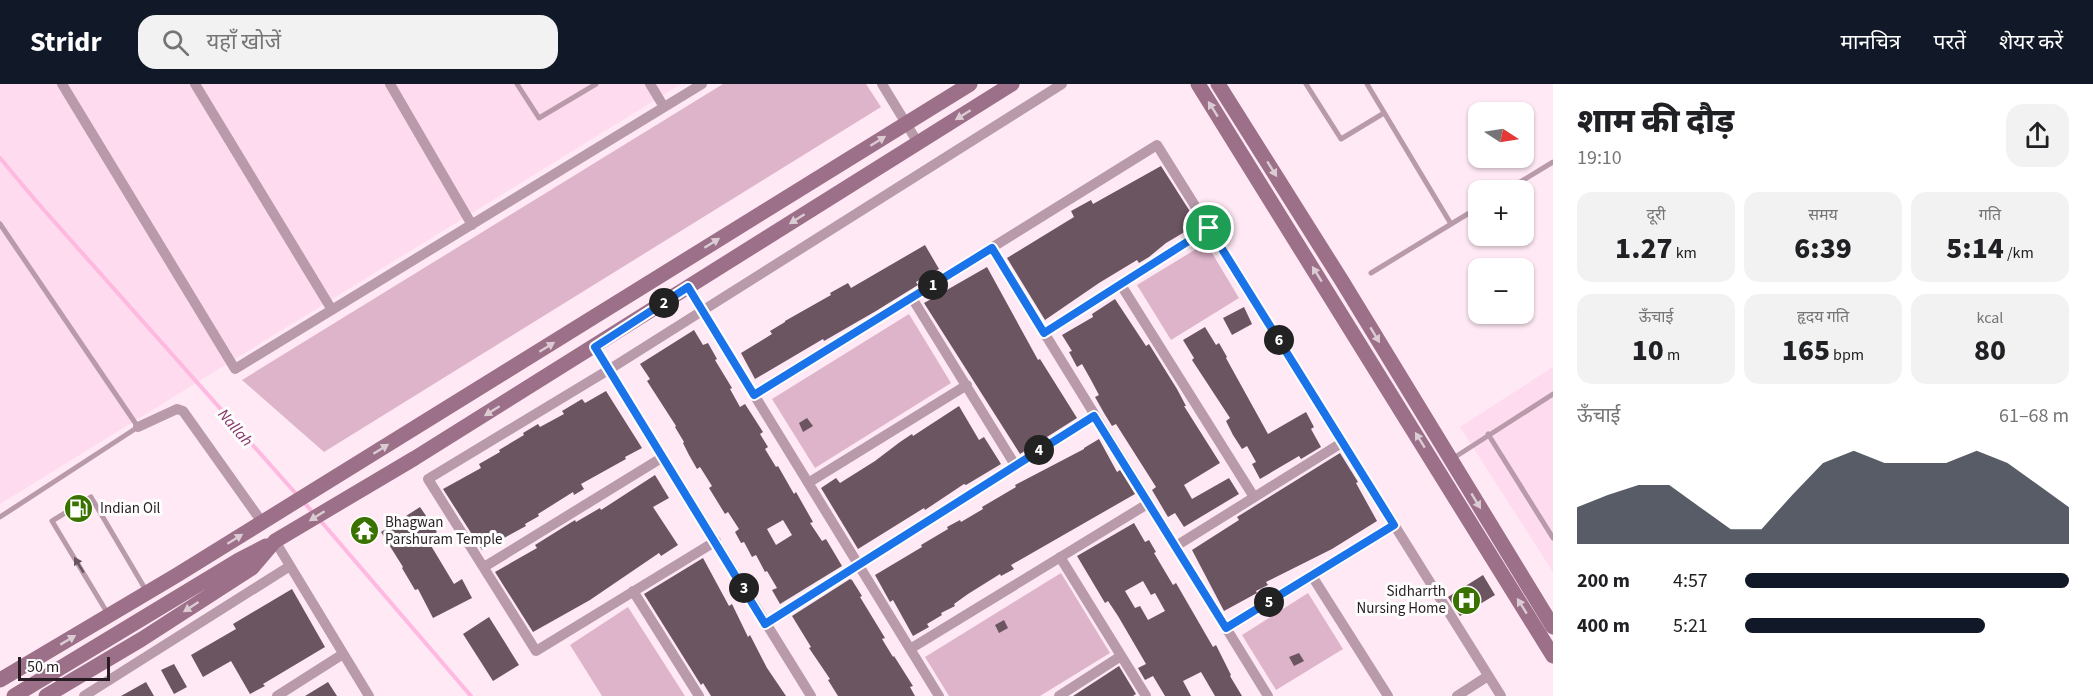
<!DOCTYPE html>
<html lang="hi">
<meta charset="utf-8">
<style>
:root{--surface:#fff;--page:#f2f2f2;--text:#202124;--muted:#757577;--accent:#111827}
body{margin:0;font-family:"Source Sans 3","Noto Sans Devanagari",sans-serif;background:var(--page);color:var(--text);height:100vh;display:flex;flex-direction:column;font-size:22px;white-space:nowrap}
*{box-sizing:border-box;margin:0}
p{font-size:20px;color:var(--muted)}
.icon{flex:none;width:33px;height:33px;fill:none;stroke:currentColor;stroke-width:2;stroke-linecap:round;stroke-linejoin:round}
.map{position:relative;flex:1;overflow:hidden}
.sheet{display:flex;flex-direction:column;background:var(--surface);width:540px}
.sheet>*{flex:none}
.needle{width:39px;rotate:102deg}
.controls{position:absolute;left:1468px;top:18px;display:grid;gap:12px}
.controls a{display:grid;place-items:center;width:66px;height:66px;border-radius:12px;background:var(--surface);box-shadow:0 2px 4px #0004;font-size:30px}
.scale{position:absolute;left:18px;bottom:15px;width:92px;box-sizing:border-box;padding-left:6px;border:3px solid #271d22;border-top:0;font-size:16px;line-height:21px;white-space:nowrap;color:#271d22;-webkit-text-stroke:4px #fdfdfd;paint-order:stroke}
.pin{position:absolute;display:grid;place-items:center;width:51px;height:51px;color:#fff;margin:-26px;border:3px solid #fff;border-radius:50%;box-shadow:0 2px 6px #0007}
.km{position:absolute;width:30px;height:30px;margin:-15px;border-radius:50%;background:#222;color:#fff;font-size:16px;line-height:30px;text-align:center}
.round{display:grid;place-items:center;flex:none;width:63px;height:63px;border-radius:18px;background:var(--page)}
.overview{display:flex;align-items:center;justify-content:space-between;height:102px;padding:0 24px}
h1{font-size:33px;font-weight:800;line-height:45px}
.figures{display:grid;grid-template-columns:repeat(3,1fr);gap:9px;height:102px;padding:6px 24px}
.figures div{display:grid;align-content:center;border-radius:15px;background:var(--page);text-align:center}
.figures b{font-size:30px;font-weight:800}
.figures small{font-size:16px;font-weight:400}
.figures p{font-size:16px}
.chart{height:168px;padding:12px 24px}
.chart p{display:flex;justify-content:space-between}
.chart svg{width:100%;height:108px;margin-top:6px;fill:var(--accent);opacity:.7}
ul{padding:0 24px;list-style:none;font-size:20px}
li{display:grid;grid-template-columns:96px 72px 1fr;align-items:center;height:45px}
li i{height:15px;border-radius:8px;background:var(--accent)}
header{display:flex;align-items:center;gap:36px;box-sizing:border-box;height:84px;padding:0 30px;background:var(--accent);color:#fff}
header strong{font-size:28px}
nav{display:flex;gap:33px;margin-inline-start:auto;font-size:21px}
.search{width:420px;height:54px;background:var(--page);display:flex;align-items:center;gap:15px;box-sizing:border-box;padding:0 21px;border-radius:18px;color:var(--muted);font-size:22px}
main{display:flex;flex:1;min-height:0}
.map>svg:first-child{display:block}
.built{fill:#fedbee}
.green{fill:#deb4cb}
.lines{fill:none;stroke-linecap:round;stroke-linejoin:round}
.stream{stroke:#ffb9e0;stroke-width:4}
.building{fill:#6b5561;fill-rule:evenodd}
.lane{stroke:#b89aaa;stroke-width:5}
.street{stroke:#b89aaa;stroke-width:10}
.secondary{stroke:#9c7088;stroke-width:15}
.oneway{fill:#dbccd4}
.oneway2{fill:#68555f}
.route-casing{stroke:#fff;stroke-width:12}
.route{stroke:#1a73e8;stroke-width:8}
.labels{text-anchor:middle;stroke-width:6;stroke-linejoin:round;paint-order:stroke}
.poi-label{font-size:15px;fill:#271d22;stroke:#fdfdfd;text-anchor:start}
.water-label{font-size:16px;font-style:italic;fill:#843466;stroke:#fdfdfd}
</style>
<header>
<strong>Stridr</strong>
<div class="search"><svg class="icon" aria-label="search" viewBox="0 0 24 24"><circle cx="10" cy="10" r="6"/><path d="M15 15l6 6"/></svg>यहाँ खोजें</div>
<nav><a>मानचित्र</a><a>परतें</a><a>शेयर करें</a></nav>
</header>
<main>
<div class="map">
<svg width="1553" height="612" viewBox="0 0 1553 612">
<rect width="100%" height="100%" fill="#ffe9f4"/>
<path class="built" d="M0,0H681L0,420Z
M1553,283V488L1460,343Z"/>
<path class="green" d="M723,0H866L881,23L324,368L242,296Z
M1206,159L1239,214L1171,256L1137,201Z
M909,230L951,299L815,384L772,315Z
M1061,489L1110,569L1040,612H949L925,573Z
M1308,509L1343,565L1276,606L1242,551Z
M628,523L685,612H602L570,561Z"/>
<g class="lines">
<path class="stream" d="M0,74L36,117L298,412
M303,417L314,430
M319,435L471,612"/>
</g>
<path class="building" d="M1161,82L1198,140L1166,159L1149,173L1139,179L1137,176L1099,199L1045,236L1007,174L1074,133L1071,127L1091,116L1093,120Z
M925,161L939,185L916,198L918,201L876,227L824,257L823,255L755,295L741,269L772,250L770,247L785,238V237L831,211L830,209L848,199L851,204Z
M987,183L1038,276L1040,275L1077,334L1020,370L924,219Z
M1115,215L1146,262L1149,260L1177,305L1186,322H1184L1220,379L1184,401L1192,415L1229,394L1239,410L1184,443L1175,429L1168,433L1152,406L1156,403L1116,340L1112,342L1104,329L1095,313L1099,311L1091,296L1082,280L1077,283L1069,268L1072,267L1062,251L1093,233L1092,230Z
M1244,223L1252,240L1232,251L1223,234Z
M1205,243L1216,261L1219,259L1227,273L1226,274L1268,350L1306,328L1314,343L1311,345L1321,363L1301,375L1299,372L1260,395L1252,380L1256,378L1247,362L1242,365L1233,351L1226,337L1230,334L1192,276L1194,274L1183,256Z
M694,246L703,261L708,259L717,275L715,276L732,304L730,305L740,323L745,320L763,348L760,350L768,363L765,365L776,383L778,382L794,410L796,408L813,438L810,439L822,457L826,455L842,482L780,520L772,506L777,504L767,487L765,488L756,471L752,473L744,458L741,459L735,448L739,445L728,428L725,430L709,404L712,402L700,383L697,385L689,371L683,359L684,358L675,343L676,342L647,297L650,295L640,280ZM783,436L792,451L776,461L767,445Z
M606,307L642,364L625,373L626,375L581,400L584,405L574,411L573,408L538,430L539,432L525,440L526,442L482,466L443,405L481,384L479,380L500,368L499,366L524,351L523,349L538,340L540,343L564,330L562,327L582,315L585,319Z
M959,322L979,356L984,353L1001,380L966,401L964,400L925,426L924,424L858,465L821,404L836,394L840,399L875,377L900,358L912,350L913,352Z
M807,334L813,342L803,348L799,339Z
M1099,355L1117,388L1120,386L1135,410L1011,481L1014,485L1001,492L1000,490L968,510L954,520L955,522L941,529L942,531L927,540L929,543L913,552L893,516L890,518L875,491L922,463L921,461L948,445L947,443L960,436L961,438L983,425L982,423L1016,403L1015,401L1084,365V364Z
M1340,369L1358,398L1356,399L1377,437L1332,465L1266,498L1268,501L1256,507L1257,509L1224,527L1192,466L1239,436L1237,433Z
M655,391L669,414L653,423L678,461L661,472L659,469L590,516L533,548L495,488L537,464L535,461L575,436L576,438L600,424L601,426Z
M420,423L437,448L427,455L454,500L462,495L472,514L433,534L418,505L415,506L402,484L403,483L381,448Z
M1134,439L1145,458L1149,456L1156,468L1154,469L1173,501L1176,499L1213,563L1216,561L1231,591L1230,592L1242,612H1215L1201,588L1183,597L1191,612H1165L1153,592L1145,596L1138,584L1146,580L1118,532L1108,517L1105,519L1077,472ZM1143,497L1151,511L1155,509L1165,527L1148,536L1140,522L1135,524L1125,507Z
M703,474L729,522L732,520L748,553L750,551L767,584L786,612H711L703,599L701,601L644,510Z
M1483,491L1495,511L1460,532L1448,513Z
M850,495L852,496L862,512L860,513L885,554L882,555L893,573L894,572L913,602L910,603L915,612H838L828,596L830,595L809,564L811,563L792,532Z
M292,505L325,563L263,600L265,602L250,610L231,577L203,593L191,571L236,545L233,540Z
M489,533L519,581L493,597L463,550Z
M1004,536L1008,544L999,549L995,541Z
M1299,569L1304,577L1294,582L1289,573Z
M174,580L187,603L174,610L161,586Z
M1119,582L1136,610L1133,612H1073Z
M146,598L154,612H121Z
M328,598L337,612H305Z"/>
<g class="lines">
<path class="lane" d="M517,0L539,34L596,0
M1306,0L1341,55L1384,29
M1367,0L1451,140
M1507,106L1553,78
M0,140L138,343L0,433
M1371,189L1479,123
M1488,350L1553,454
M1452,375L1553,310
M108,530L52,437L91,413L147,508"/>
<path class="street" d="M62,0L235,285L702,0
M195,0L332,226
M390,0L472,141
M650,0L664,23
M882,0L918,59
M992,164L1268,612
M1121,201L1254,413
M688,203L939,612
M912,214L1015,381
M1044,249L1209,144
M595,263L811,612
M755,311L1157,61L1501,612
M138,343L177,325L183,327L262,438
M808,399L967,301
M275,457L369,612
M716,457L536,567L428,395L610,285L1062,0
M1176,462L1343,358
M1060,473L1146,612
M484,483L663,373
M1312,492L1388,612
M633,507L699,612
M765,540L1094,332
M1226,544L1394,441
M910,565L1149,419
M84,612L290,482
M277,612L343,570
M1059,612L1121,572
M1457,612L1488,592"/>
<path class="secondary" d="M1198,0L1553,572
M1218,0L1342,197L1553,543
M0,596L177,491L970,0
M14,612L239,476L266,462
M46,612L142,555L252,484L275,457L415,374L1012,0"/>
</g>
<defs><path id="oneway-solid" d="M-6-.8H1V-3.2L6.5 0L1 3.2V.8H-6Z" transform="scale(1.5)"/></defs>
<g class="oneway">
<use href="#oneway-solid" transform="translate(1213 25) rotate(-122)"/>
<use href="#oneway-solid" transform="translate(963 31) rotate(148)"/>
<use href="#oneway-solid" transform="translate(878 57) rotate(-32)"/>
<use href="#oneway-solid" transform="translate(1272 85) rotate(58)"/>
<use href="#oneway-solid" transform="translate(797 135) rotate(148)"/>
<use href="#oneway-solid" transform="translate(712 159) rotate(-32)"/>
<use href="#oneway-solid" transform="translate(1317 190) rotate(-122)"/>
<use href="#oneway-solid" transform="translate(1375 251) rotate(59)"/>
<use href="#oneway-solid" transform="translate(547 263) rotate(-32)"/>
<use href="#oneway-solid" transform="translate(492 327) rotate(148)"/>
<use href="#oneway-solid" transform="translate(1420 356) rotate(-122)"/>
<use href="#oneway-solid" transform="translate(381 365) rotate(-32)"/>
<use href="#oneway-solid" transform="translate(1476 417) rotate(59)"/>
<use href="#oneway-solid" transform="translate(317 432) rotate(148)"/>
<use href="#oneway-solid" transform="translate(235 455) rotate(-32)"/>
<use href="#oneway-solid" transform="translate(1522 522) rotate(-122)"/>
<use href="#oneway-solid" transform="translate(191 523) rotate(147)"/>
<use href="#oneway-solid" transform="translate(68 556) rotate(-31)"/>
</g>
<use class="oneway2" href="#oneway-solid" transform="translate(79 481) rotate(-121)"/>
<g class="lines">
<defs>
<path id="route" d="M1209,144L1394,441L1226,544L1094,332L765,540L595,263L688,203L754,311L992,164L1044,249Z"/>
</defs>
<use href="#route" class="route-casing"/>
<use href="#route" class="route"/>
</g>
<defs>
<symbol id="fuel-disc" viewBox="-11 -11 22 22"><circle r="9.5" fill="#3a7200" stroke="#fdfdfd"/><path d="M-5.5-6h7V0h2V4h1.3V-2.5L3-4.5l.8-.8L6-3V5H2.5V1h-1V6h-7ZM-4.2-4.7v3.2H.2V-4.7Z" fill="#fff"/></symbol>
<symbol id="temple-disc" viewBox="-11 -11 22 22"><circle r="9.5" fill="#3a7200" stroke="#fdfdfd"/><path d="M0-6L5-2H3V0L6.5 2.5H4V6H1.5V3h-3V6H-4V2.5H-6.5L-3 0V-2H-5Z" fill="#fff"/></symbol>
<symbol id="hospital-disc" viewBox="-11 -11 22 22"><circle r="9.5" fill="#3a7200" stroke="#fdfdfd"/><path d="M-5-5h3v3.5h4V-5h3V5h-3V1.5h-4V5h-3Z" fill="#fff"/></symbol>
</defs>
<g fill-rule="evenodd">
<use href="#fuel-disc" x="62" y="408" width="33" height="33"/>
<use href="#temple-disc" x="348" y="430" width="33" height="33"/>
<use href="#hospital-disc" x="1450" y="500" width="33" height="33"/>
</g>
<g class="labels">
<g class="poi-label">
<text x="100" y="429">Indian Oil</text>
<text x="385" y="443">Bhagwan<tspan x="385" dy="17">Parshuram Temple</tspan></text>
<text x="1446" y="512" text-anchor="end">Sidharrth<tspan x="1446" dy="17">Nursing Home</tspan></text>
</g>
<g class="water-label">
<text transform="translate(236 343) rotate(49)" y="6">Nallah</text>
</g>
</g>
</svg>
<div class="controls">
<a><svg class="needle" viewBox="-14 -14 28 28"><path d="M0-13l5 13h-10z" fill="#e53935"/><path d="M0 13l5-13h-10z" fill="#757577"/></svg></a>
<a>+</a>
<a>−</a>
</div>
<div class="scale">50 m</div>
<div class="pin" style="left:1209px;top:144px;background:#1e9e55"><svg class="icon" aria-label="arrive" viewBox="0 0 24 24"><path d="M6 21V4h12l-3 4 3 4H6"/></svg></div>
<b class="km" style="left:933px;top:201px">1</b>
<b class="km" style="left:664px;top:219px">2</b>
<b class="km" style="left:744px;top:504px">3</b>
<b class="km" style="left:1039px;top:366px">4</b>
<b class="km" style="left:1269px;top:518px">5</b>
<b class="km" style="left:1279px;top:256px">6</b>
</div>
<section class="sheet">
<div class="overview"><div><h1>शाम की दौड़</h1><p>19:10</p></div><a class="round"><svg class="icon" aria-label="share" viewBox="0 0 24 24"><path d="M12 15V3M7 8l5-5 5 5M5 13v7h14v-7"/></svg></a></div>
<div class="figures">
<div><p>दूरी</p><b>1.27<small> km</small></b></div>
<div><p>समय</p><b>6:39</b></div>
<div><p>गति</p><b>5:14<small> /km</small></b></div>
</div>
<div class="figures">
<div><p>ऊँचाई</p><b>10<small> m</small></b></div>
<div><p>हृदय गति</p><b>165<small> bpm</small></b></div>
<div><p>kcal</p><b>80</b></div>
</div>
<div class="chart"><p><span>ऊँचाई</span>61–68 m</p>
<svg viewBox="0 0 160 44" preserveAspectRatio="none"><path d="M0 44V29L10 24L20 20L30 20L40 29L50 38L60 38L70 24L80 11L90 6L100 11L110 11L120 11L130 6L140 11L150 20L160 29V44z"/></svg>
</div>
<ul>
<li><b>200 m</b>4:57<i style="width:100%"></i></li>
<li><b>400 m</b>5:21<i style="width:74%"></i></li>
</ul>
</section>
</main>
